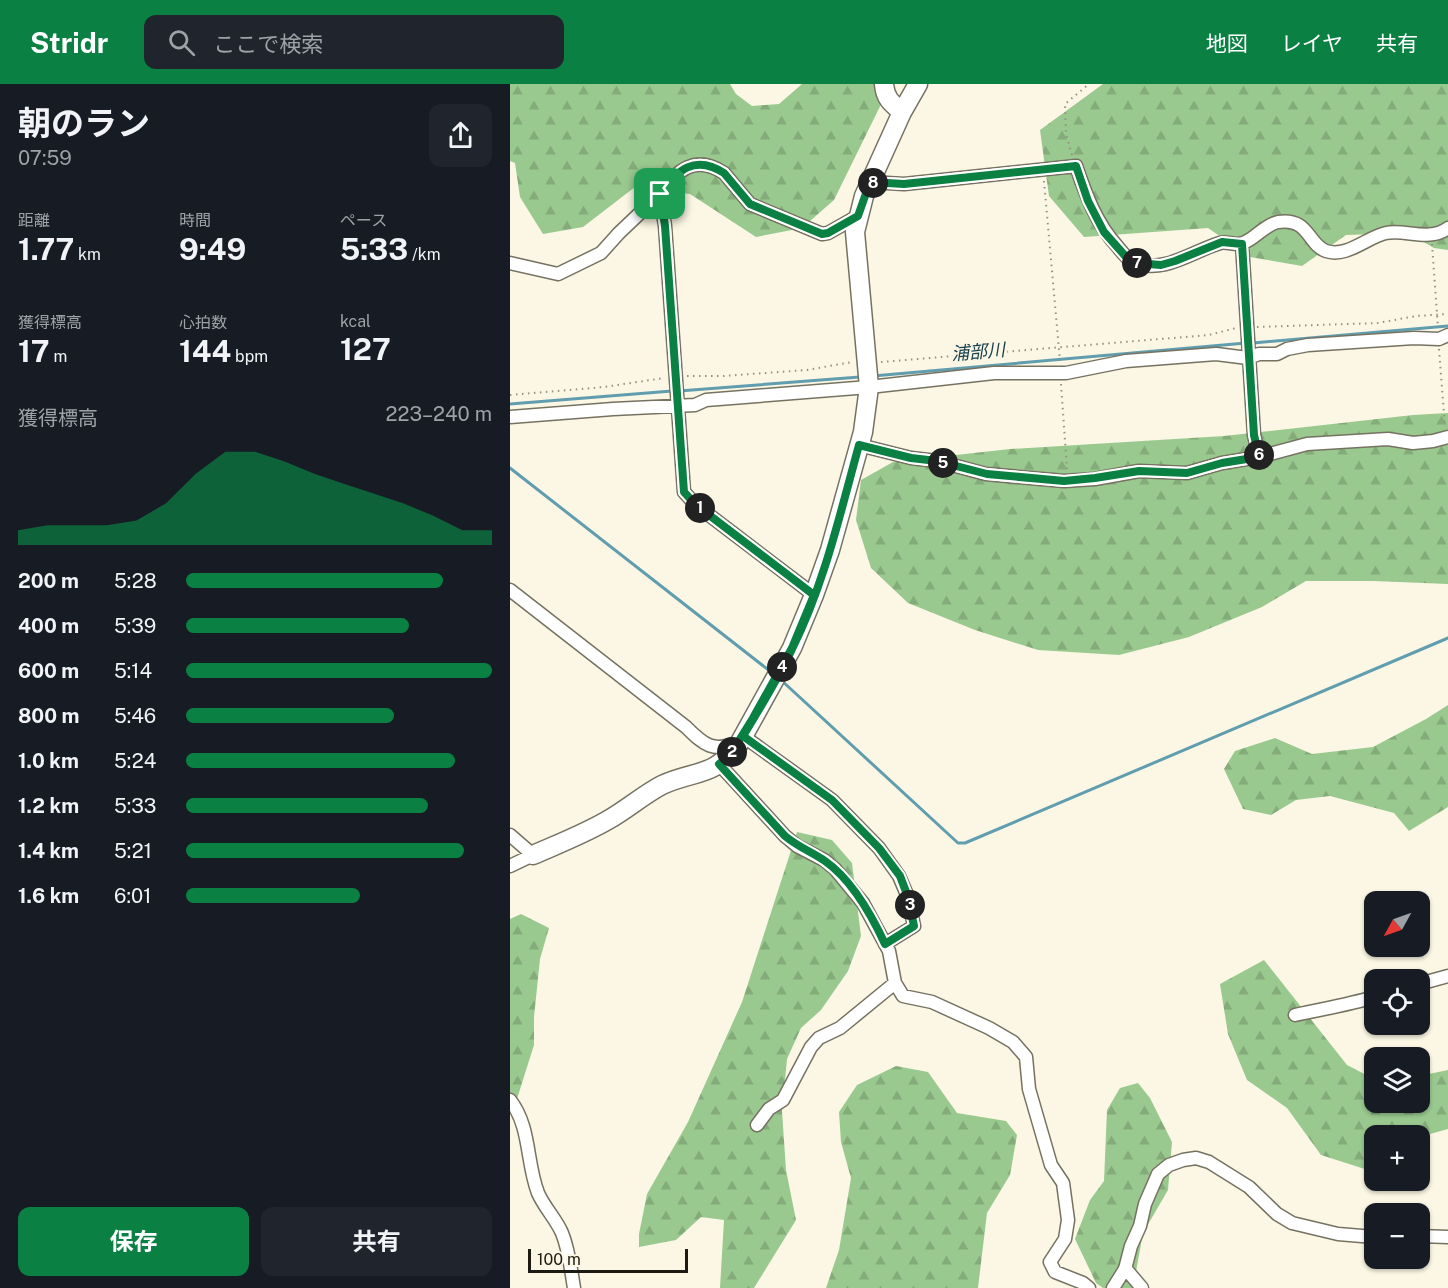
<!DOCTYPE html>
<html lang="ja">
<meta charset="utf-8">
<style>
:root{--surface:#171b24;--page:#20242c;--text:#f1f3f6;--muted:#9ea1a6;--accent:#0b8043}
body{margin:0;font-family:"Public Sans","Noto Sans JP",sans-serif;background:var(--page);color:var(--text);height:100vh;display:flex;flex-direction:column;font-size:22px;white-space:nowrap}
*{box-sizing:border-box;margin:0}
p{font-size:20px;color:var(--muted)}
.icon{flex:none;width:33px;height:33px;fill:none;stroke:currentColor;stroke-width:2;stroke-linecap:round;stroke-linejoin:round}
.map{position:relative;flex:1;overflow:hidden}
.side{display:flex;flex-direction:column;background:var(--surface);width:510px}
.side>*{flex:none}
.needle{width:39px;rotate:230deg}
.buttons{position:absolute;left:854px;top:807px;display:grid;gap:12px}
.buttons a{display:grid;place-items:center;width:66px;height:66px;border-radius:12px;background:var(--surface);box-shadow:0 2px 4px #0004;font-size:30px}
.scale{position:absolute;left:18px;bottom:15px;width:160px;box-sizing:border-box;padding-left:6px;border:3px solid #1c1a13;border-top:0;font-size:16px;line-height:21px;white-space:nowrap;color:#1c1a13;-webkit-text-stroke:4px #fbf7e4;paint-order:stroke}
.pin{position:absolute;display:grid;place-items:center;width:51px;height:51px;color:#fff;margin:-26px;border-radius:12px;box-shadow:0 3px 9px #0006}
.km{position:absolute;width:30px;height:30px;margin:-15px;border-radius:50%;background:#222;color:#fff;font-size:16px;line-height:30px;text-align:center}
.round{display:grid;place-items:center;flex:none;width:63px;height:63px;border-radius:12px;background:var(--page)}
.summary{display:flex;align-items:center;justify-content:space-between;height:102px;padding:0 18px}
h1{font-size:33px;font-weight:700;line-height:45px}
.figures{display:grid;grid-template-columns:repeat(3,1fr);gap:9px;height:102px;padding:6px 18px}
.figures div{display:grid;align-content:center}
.figures b{font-size:30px;font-weight:700}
.figures small{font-size:16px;font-weight:400}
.figures p{font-size:16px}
.chart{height:168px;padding:12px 18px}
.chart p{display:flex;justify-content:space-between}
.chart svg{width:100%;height:108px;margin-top:6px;fill:var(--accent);opacity:.7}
.primary-button{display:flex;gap:12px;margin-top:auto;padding:12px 18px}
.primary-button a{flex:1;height:69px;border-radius:12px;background:var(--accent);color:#fff;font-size:24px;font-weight:700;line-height:69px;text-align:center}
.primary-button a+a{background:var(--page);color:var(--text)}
ul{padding:0 18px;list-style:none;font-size:20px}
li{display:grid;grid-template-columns:96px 72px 1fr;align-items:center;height:45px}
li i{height:15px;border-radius:8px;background:var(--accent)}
header{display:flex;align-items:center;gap:36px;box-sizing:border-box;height:84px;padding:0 30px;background:var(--accent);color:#fff}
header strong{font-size:28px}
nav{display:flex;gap:33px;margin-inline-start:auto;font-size:21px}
.search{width:420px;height:54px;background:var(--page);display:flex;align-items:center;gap:15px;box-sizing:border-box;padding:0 21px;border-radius:12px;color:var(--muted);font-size:22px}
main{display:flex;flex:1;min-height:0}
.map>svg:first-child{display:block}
.forest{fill:url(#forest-firs)}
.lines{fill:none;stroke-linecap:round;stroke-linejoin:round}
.stream{stroke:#609dae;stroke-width:3}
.street-casing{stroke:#767262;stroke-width:15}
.secondary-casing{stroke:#767262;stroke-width:21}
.path{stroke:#949183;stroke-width:2;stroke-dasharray:1.5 4.5;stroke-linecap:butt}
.street{stroke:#fff;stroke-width:12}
.secondary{stroke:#fff;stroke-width:18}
.route-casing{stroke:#fff;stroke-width:12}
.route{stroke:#0b8043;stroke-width:8}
.labels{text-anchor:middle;stroke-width:6;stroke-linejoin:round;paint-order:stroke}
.water-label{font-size:18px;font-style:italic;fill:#19424e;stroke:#fbf7e4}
</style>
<header>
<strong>Stridr</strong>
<div class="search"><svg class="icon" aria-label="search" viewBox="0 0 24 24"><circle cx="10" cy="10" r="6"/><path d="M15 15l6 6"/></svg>ここで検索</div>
<nav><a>地図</a><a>レイヤ</a><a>共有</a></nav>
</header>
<main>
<section class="side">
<div class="summary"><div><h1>朝のラン</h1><p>07:59</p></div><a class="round"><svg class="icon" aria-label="share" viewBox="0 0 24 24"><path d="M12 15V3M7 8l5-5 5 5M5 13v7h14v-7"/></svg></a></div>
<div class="figures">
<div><p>距離</p><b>1.77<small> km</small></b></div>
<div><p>時間</p><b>9:49</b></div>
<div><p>ペース</p><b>5:33<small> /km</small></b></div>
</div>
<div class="figures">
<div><p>獲得標高</p><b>17<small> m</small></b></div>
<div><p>心拍数</p><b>144<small> bpm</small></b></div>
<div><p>kcal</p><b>127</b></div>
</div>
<div class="chart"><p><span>獲得標高</span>223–240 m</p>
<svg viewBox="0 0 160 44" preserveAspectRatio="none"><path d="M0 44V38L10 36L20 36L30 36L40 34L50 27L60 15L70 6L80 6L90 10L100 15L110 19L120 23L130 27L140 32L150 38L160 38V44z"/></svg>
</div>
<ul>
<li><b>200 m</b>5:28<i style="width:84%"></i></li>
<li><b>400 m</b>5:39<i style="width:73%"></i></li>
<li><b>600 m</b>5:14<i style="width:100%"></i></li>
<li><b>800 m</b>5:46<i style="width:68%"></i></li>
<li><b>1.0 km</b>5:24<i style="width:88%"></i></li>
<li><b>1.2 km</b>5:33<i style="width:79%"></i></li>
<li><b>1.4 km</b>5:21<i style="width:91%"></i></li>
<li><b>1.6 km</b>6:01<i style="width:57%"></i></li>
</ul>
<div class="primary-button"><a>保存</a><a>共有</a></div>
</section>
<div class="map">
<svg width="938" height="1204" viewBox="0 0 938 1204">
<defs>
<pattern id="forest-firs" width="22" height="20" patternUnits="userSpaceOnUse" patternTransform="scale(1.5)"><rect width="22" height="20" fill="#9ac98f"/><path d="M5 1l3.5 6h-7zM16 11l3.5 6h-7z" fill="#84ac7a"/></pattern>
</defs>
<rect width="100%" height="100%" fill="#fbf7e4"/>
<path class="forest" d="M0,0H220L226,10L242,22L269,20L292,0H381L324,116L292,144L246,153L180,110L125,103L73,143L33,150L10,113L5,79L0,77Z
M593,0H938V166L924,164L898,149L836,151L792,182L740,173L698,144L574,153L539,112L530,46Z
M938,329V500L863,497H796L752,523L679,553L609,571L528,566L465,546L398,519L361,484L346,436L351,396L383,378L500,365L714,352L903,331Z
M938,621V723L899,747L884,729L820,712L786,716L761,731L733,725L714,685L725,667L765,654L802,670L863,663L916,635Z
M287,748L322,756L342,779L351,852L338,887L311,926L291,944L277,975L272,1027L276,1086L286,1136L244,1204H210L214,1136L191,1133L166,1156L129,1163V1150L137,1110L178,1038L232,918Z
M11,830L39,844L30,875L24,933V961L6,1018L0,1021V835Z
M754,876L837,981L864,995V1018H909V992L938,986V1045L913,1052L909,1055V1052H864V1088L811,1071L777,1024L737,996L718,950L710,900Z
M386,982L418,988L447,1029L496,1037L507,1051L500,1091L477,1129L468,1204H316L329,1166L341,1094L331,1058L329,1028L347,1001Z
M628,999L640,1014L662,1058L658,1106L633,1149L623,1204H593L586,1199L565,1155L580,1116L594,1097L597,1026L610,1004Z"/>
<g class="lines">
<path class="stream" d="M743,259L938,242
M363,292L736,259
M169,307L350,293
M0,320L162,307
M0,384L261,588
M271,596L448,759H455L938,554"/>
<defs>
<path id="street" d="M360,98L394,100L566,82C576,111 586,139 607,162C612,168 616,174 623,178C653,191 683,167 710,159C717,157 726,162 733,159C745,155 754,141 768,138C799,133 798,161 816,167C837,174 857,153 876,149C896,145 919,158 938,144
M150,110C167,86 185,70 214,89L240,120L312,150L318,149L348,132
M732,160L744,351L749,373
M0,179L48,190L91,169L109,149L150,110L155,142L174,408L186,421L304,511
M0,333L103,325L185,321L196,316L359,303L484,289H556L616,277L706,270L738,274L749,270H767L777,265L798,261L904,254L929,255L938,251
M349,361L401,374L427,377L476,390L554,397L585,395L629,387L677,389L712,379L749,373L797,360L878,355L903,359L923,357L938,353
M0,506L176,643C194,661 203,669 229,658
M233,652L322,716L369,764L389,792L398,813L404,842L375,860
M209,680L275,752L287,762L314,776L325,785L353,819L379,867L385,899L393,912L422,918L479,944L503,958L516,973L519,1005L541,1081L553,1099L558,1136L555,1155L540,1178L545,1188L573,1199L579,1204
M0,751L23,771L0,782
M909,900L938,892
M785,931C811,925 838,921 864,913
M0,1016C21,1043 16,1078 28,1109C34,1123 46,1135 52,1149C59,1166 61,1186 64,1204
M247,1041L259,1025L273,1016L301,963L309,954L330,944L385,899
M909,1152L938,1153
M615,1184L632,1204
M603,1204L615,1185L621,1162L630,1142L635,1120L648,1090L659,1081L673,1076L686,1074L699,1078L739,1103L767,1130L782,1139L828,1150L864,1153"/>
<path id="secondary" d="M392,28L408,0
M23,771C48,760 74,750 98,736C116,726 133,711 152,701C187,685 203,695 230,658L282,564L304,511L320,466L353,348L359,303L345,148L354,112L392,28C381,19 375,14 374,0"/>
</defs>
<use href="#street" class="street-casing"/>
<use href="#secondary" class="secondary-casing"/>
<path class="path" d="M562,71L556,50L555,20L579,0
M534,97L550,277
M922,160L928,244
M747,243L868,239L906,232L938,230
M929,265L935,343
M371,278L699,251L726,244
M177,292H213L297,286L342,278
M551,300L557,385
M0,311L94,303L154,294"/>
<use href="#street" class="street"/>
<use href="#secondary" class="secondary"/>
</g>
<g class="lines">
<defs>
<path id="route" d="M150,110L155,142L174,408L186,421L304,511L282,564L243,634L220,671L209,680L275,752C288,763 302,768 315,777C342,796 362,832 375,860L404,842L398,813L390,792L369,764L322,716L233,652C250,624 268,595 282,565C314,501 330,430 349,361L401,374L427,377L477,390L554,397L585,394L629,387L677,389L712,379L749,373L744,351L732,160L712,158L665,177L651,181L626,179L617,174L594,148L578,117L566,82L394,100L360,98L348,132L318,149L312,150L240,120L214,89C185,70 167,86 150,110"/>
</defs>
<use href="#route" class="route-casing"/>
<use href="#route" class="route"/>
</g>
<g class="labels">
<g class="water-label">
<text transform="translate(468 268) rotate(-5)" y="6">浦部川</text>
</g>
</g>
</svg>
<div class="buttons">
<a><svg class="needle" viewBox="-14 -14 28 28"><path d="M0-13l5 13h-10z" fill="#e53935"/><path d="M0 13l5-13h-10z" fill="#9ea1a6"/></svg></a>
<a><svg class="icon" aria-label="locate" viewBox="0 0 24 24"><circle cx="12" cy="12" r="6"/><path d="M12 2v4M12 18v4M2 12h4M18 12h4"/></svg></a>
<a><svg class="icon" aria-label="layers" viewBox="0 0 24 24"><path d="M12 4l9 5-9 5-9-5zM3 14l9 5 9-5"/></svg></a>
<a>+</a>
<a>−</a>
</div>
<div class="scale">100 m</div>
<div class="pin" style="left:150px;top:110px;background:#1e9e55"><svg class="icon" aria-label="arrive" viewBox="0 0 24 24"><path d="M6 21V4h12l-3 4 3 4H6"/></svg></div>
<b class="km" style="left:190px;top:424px">1</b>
<b class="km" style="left:222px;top:668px">2</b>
<b class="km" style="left:400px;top:821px">3</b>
<b class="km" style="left:272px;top:583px">4</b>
<b class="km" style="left:433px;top:379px">5</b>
<b class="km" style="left:749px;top:371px">6</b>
<b class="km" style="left:627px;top:179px">7</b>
<b class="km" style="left:363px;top:99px">8</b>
</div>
</main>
